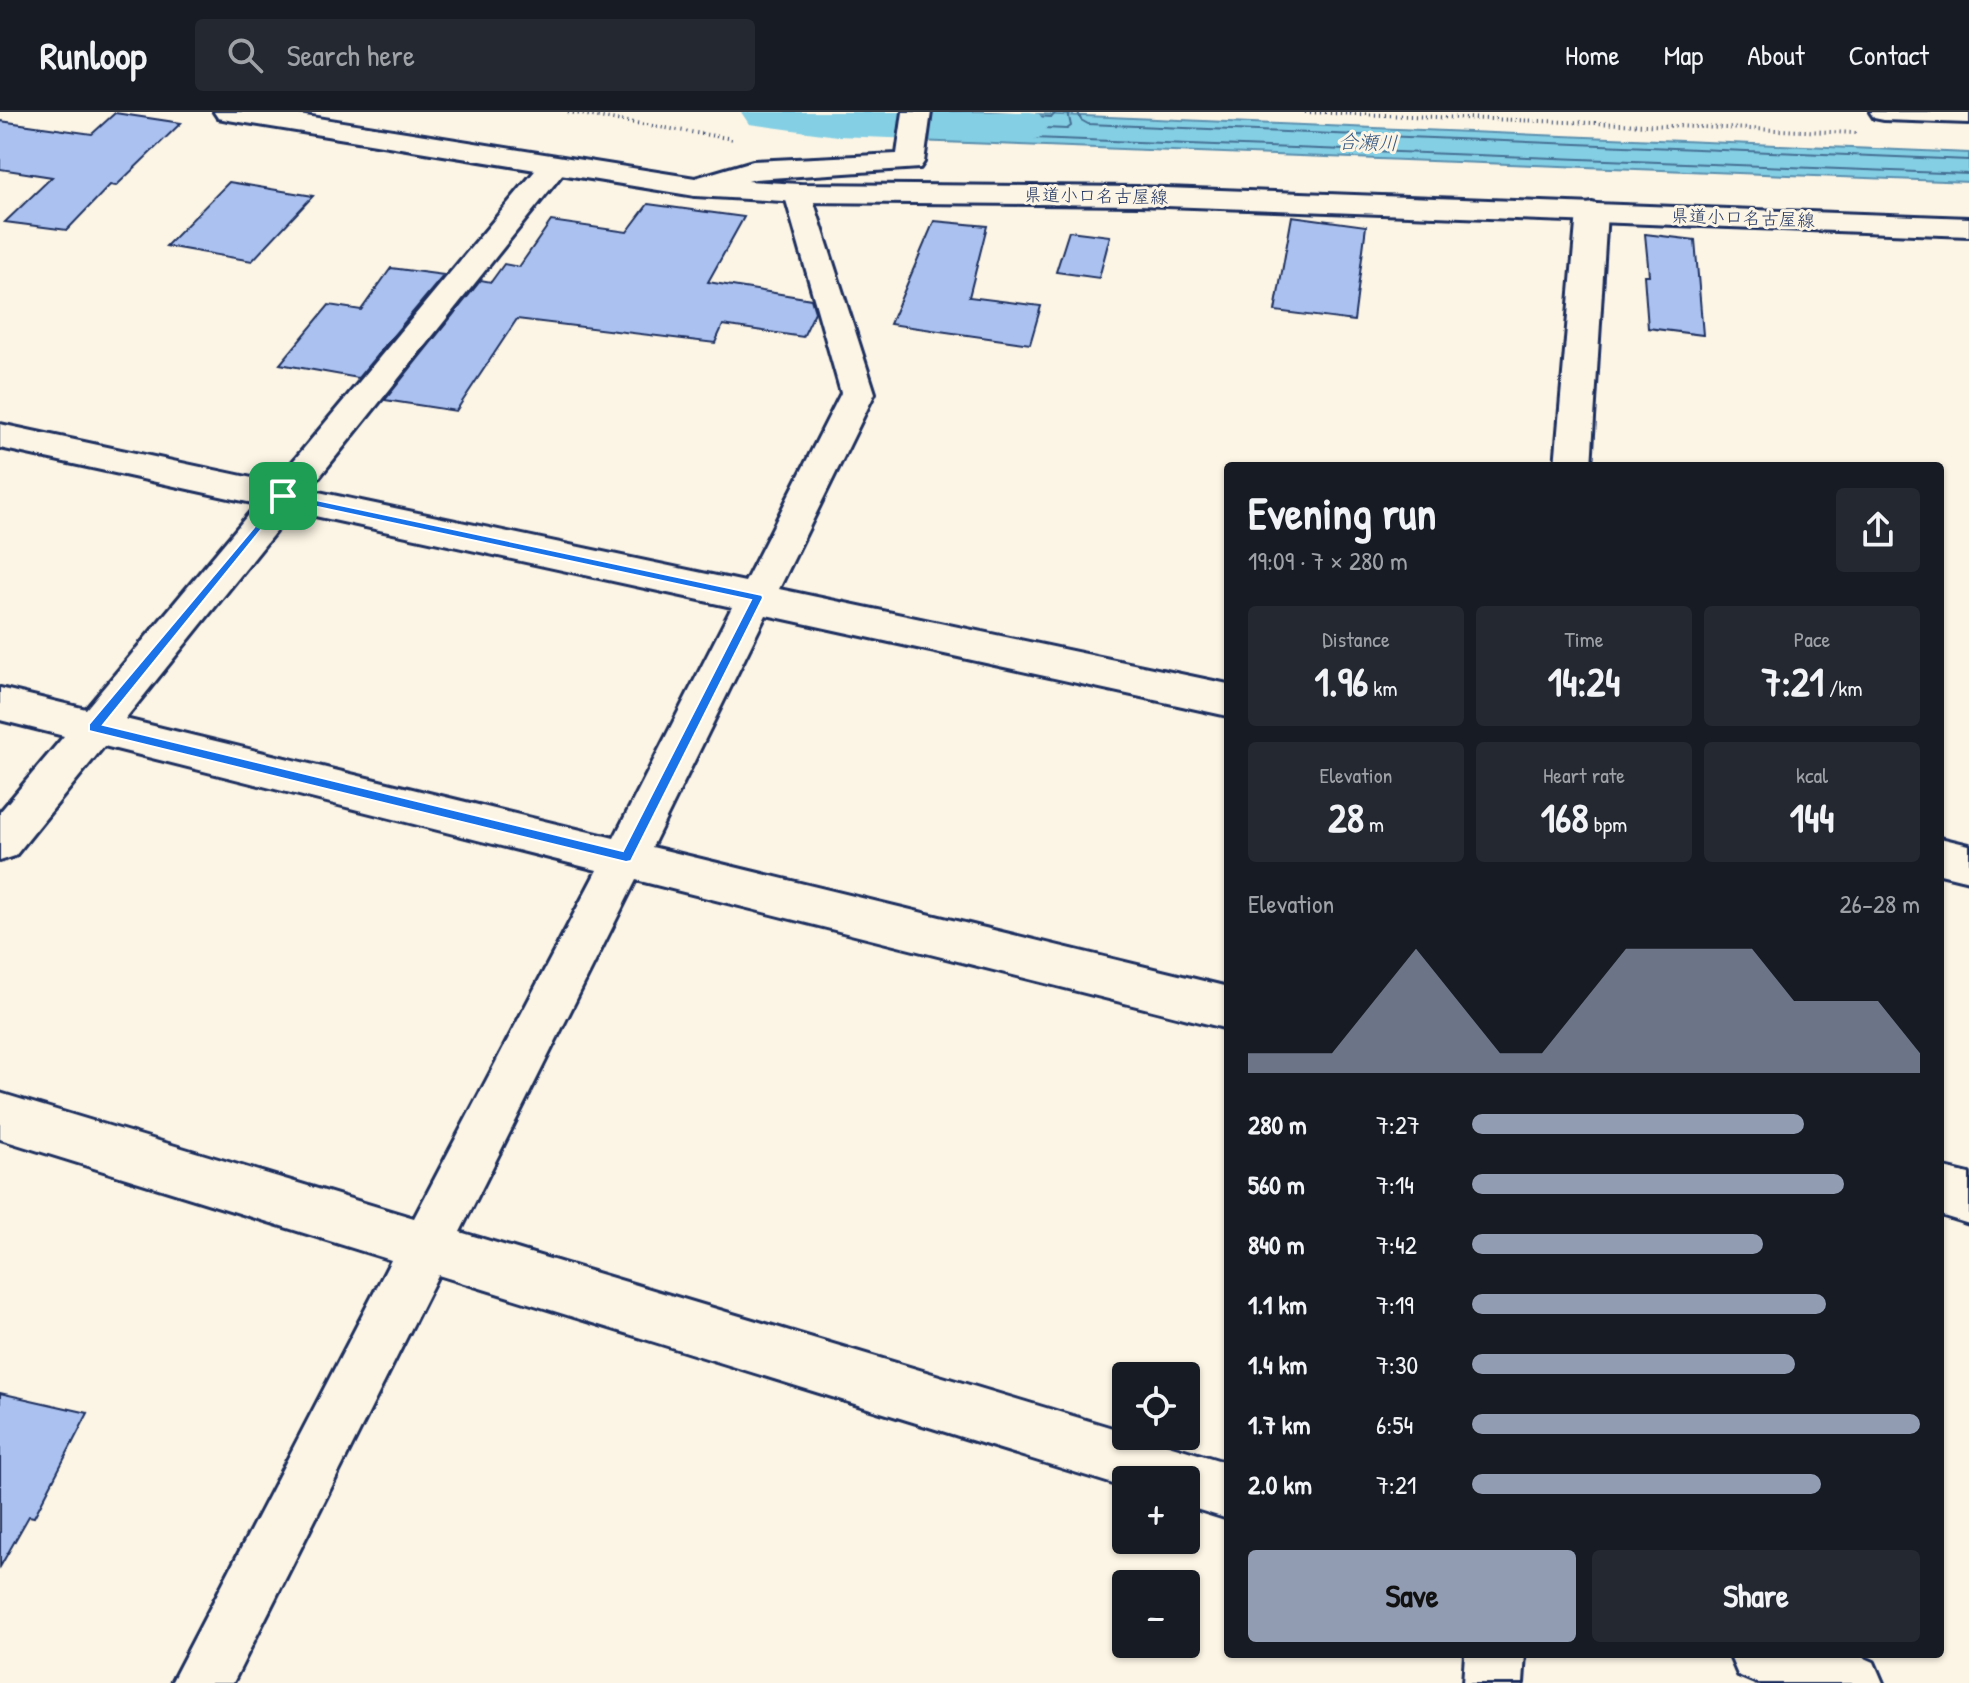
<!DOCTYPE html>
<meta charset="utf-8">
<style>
:root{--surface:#171b24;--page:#242831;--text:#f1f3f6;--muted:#9ea1a6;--line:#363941;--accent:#919bb2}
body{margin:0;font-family:"Patrick Hand","Klee One",sans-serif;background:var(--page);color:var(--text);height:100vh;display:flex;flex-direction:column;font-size:30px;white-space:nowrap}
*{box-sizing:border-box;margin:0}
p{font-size:26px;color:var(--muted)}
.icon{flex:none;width:44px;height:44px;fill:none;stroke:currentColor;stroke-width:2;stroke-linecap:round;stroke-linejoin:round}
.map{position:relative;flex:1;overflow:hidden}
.side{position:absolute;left:1224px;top:350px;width:720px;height:1196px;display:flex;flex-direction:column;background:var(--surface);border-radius:8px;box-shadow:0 2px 6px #0004}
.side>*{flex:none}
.buttons{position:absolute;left:1112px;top:1250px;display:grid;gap:16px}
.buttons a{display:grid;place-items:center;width:88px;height:88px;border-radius:8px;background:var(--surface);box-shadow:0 2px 6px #0004;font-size:40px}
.pin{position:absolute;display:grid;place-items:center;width:68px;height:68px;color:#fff;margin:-34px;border-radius:16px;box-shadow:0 4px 12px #0006}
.round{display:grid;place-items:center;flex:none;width:84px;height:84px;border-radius:8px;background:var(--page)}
.summary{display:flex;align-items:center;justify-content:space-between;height:136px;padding:0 24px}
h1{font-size:44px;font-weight:700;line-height:60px}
.figures{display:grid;grid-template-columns:repeat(3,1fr);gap:12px;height:136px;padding:8px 24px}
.figures div{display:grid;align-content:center;border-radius:8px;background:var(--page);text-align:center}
.figures b{font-size:40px;font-weight:700}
.figures small{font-size:22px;font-weight:400}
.figures p{font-size:22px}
.chart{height:224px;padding:16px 24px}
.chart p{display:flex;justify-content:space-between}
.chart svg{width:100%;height:144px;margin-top:8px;fill:var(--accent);opacity:.7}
.action{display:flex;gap:16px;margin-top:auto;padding:16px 24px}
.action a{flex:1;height:92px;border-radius:8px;background:var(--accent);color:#111;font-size:32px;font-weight:700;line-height:92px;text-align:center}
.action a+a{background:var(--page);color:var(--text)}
ul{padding:0 24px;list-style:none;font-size:26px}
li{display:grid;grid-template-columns:128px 96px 1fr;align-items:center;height:60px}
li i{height:20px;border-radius:10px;background:var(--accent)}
header{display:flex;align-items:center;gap:48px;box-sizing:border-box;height:112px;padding:0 40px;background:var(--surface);border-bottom:2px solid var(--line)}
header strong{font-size:38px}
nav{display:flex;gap:44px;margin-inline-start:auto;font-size:28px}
.search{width:560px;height:72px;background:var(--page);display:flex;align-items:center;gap:20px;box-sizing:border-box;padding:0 28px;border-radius:8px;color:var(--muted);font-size:30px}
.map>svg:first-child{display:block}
.water{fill:#84cfe4;stroke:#5a8fae;stroke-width:2}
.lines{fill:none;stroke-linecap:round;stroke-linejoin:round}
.shore{stroke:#456f94;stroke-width:2}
.river{fill:#84cfe4;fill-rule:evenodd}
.building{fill:#abc2f0;stroke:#1b2f5e;stroke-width:2}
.street-casing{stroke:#1b2f5e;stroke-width:6}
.secondary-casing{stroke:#1b2f5e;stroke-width:6}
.path{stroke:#1b2f5e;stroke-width:4;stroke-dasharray:1 4;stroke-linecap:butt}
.street{fill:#fcf5e5;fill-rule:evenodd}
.secondary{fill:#fcf5e5;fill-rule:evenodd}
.route{fill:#1a73e8;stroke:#fff;stroke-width:2;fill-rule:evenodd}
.labels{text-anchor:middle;stroke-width:6;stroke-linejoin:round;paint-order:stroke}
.far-street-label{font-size:18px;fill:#1b2f5e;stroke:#fcf5e5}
.far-water-label{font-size:20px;font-style:italic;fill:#355780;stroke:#fcf5e5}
</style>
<header>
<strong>Runloop</strong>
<div class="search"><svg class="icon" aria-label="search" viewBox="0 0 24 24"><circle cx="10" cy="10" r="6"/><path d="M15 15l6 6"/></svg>Search here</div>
<nav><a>Home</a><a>Map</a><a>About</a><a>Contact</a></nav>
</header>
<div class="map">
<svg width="1969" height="1571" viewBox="0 0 1969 1571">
<rect width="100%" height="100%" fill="#fcf5e5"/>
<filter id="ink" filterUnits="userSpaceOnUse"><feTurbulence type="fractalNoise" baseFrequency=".0125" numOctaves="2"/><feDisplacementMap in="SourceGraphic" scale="16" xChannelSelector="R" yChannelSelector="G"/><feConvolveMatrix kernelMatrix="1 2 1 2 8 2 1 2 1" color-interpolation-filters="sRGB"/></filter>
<g filter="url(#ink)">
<path class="water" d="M921,0H992L1969,41V70L916,29Z"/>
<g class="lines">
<path class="shore" d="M938,0L941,12L1067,17L1071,14L1068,0
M952,0L1052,5L1056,0
M1078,0L1081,8L1088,12L1969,48
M930,22L1969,62"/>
<path class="river" d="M741,0H1030L1039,2L1048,14L1039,26L1020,31L837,24L749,12Z"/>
</g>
<path class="building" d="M115,1L181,11L116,74L110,73L67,118L5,110L52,65L0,57V9L92,22Z
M229,70L313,84L252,149L166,134Z
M648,92L744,105L708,170L811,187L815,200L803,225L723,213L715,231L517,207L456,299L385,288L481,168L491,170L504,152L519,155L551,109L627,120Z
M1292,104L1366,114L1354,209L1275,199Z
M934,109L987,114L969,185L1041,194L1030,232L890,212Z
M1069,119L1110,124L1099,166L1056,160Z
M1645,122L1695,128L1703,223L1648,216L1644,163H1649Z
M391,156L444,163L358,266L280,252L329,193L361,198Z
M0,1281L88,1301L34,1405L29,1404L0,1455Z"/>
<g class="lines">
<defs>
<path id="street" d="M903,0H931L924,50L920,56L755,67L695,84L685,81L680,75L685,69L753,49L897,42Z
M1870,0H1969V11L1884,8L1874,6Z
M554,45L564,48L569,54L564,60L309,378L745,470L841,281L784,81L789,75L799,72L809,75L875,281L779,477L1228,572V604L766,503L652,735L1228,875V917L636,768L460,1120L1126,1320V1324H1139L1228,1351V1407L1186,1394V1368H1126V1376L438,1163L233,1571H171L391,1148L0,1027V981L414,1106L597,758L104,634L15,744L0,749V700L64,624L0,608V576L86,597L257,392L0,336V312L275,371L544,48ZM292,399L732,495L614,726L125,607Z
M1592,91L1603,94L1607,100L1591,354H1555L1577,100L1581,94Z
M1940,726L1969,733V769L1940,762Z
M1940,1055L1969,1062V1112L1940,1103Z
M1465,1542H1525L1523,1571H1463Z
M1729,1542H1856L1874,1550L1883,1571H1757L1738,1563Z"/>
<path id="secondary" d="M214,0H280L695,66L799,72L1139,75L1969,106V124L1139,93L799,90L695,84L228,8L218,6Z"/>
</defs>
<use href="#street" class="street-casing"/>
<use href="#secondary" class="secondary-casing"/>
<path class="path" d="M568,0L733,27
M1305,0L1856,21"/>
<use href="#street" class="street"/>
<use href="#secondary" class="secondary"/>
</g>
</g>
<path class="route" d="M283,381L762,483L763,486L631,749L626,750L89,619V612ZM285,388L751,488L623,739L103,613Z"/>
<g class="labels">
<g class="far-street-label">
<text transform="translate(1096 84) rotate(1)" y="6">県道小口名古屋線</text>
<text transform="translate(1743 106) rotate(2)" y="6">県道小口名古屋線</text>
</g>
<g class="far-water-label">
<text transform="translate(1368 30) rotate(2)" y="7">合瀬川</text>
</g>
</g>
</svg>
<div class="buttons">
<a><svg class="icon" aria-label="locate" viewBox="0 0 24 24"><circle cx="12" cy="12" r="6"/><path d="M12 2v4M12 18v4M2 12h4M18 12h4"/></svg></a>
<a>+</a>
<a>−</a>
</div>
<div class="pin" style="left:283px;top:384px;background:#1e9e55"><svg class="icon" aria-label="arrive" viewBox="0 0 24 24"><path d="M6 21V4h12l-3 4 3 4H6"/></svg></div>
<section class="side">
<div class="summary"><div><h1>Evening run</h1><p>19:09 · 7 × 280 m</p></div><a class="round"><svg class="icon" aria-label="share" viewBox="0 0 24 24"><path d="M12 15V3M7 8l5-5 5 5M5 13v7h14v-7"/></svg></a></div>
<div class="figures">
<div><p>Distance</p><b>1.96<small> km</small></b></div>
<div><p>Time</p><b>14:24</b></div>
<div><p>Pace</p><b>7:21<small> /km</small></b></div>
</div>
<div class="figures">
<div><p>Elevation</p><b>28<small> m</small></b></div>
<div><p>Heart rate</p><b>168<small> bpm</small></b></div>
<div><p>kcal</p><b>144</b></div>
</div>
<div class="chart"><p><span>Elevation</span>26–28 m</p>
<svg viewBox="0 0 160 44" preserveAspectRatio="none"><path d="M0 44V38L10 38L20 38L30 22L40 6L50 22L60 38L70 38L80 22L90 6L100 6L110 6L120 6L130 22L140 22L150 22L160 38V44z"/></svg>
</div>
<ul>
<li><b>280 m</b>7:27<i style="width:74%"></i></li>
<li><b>560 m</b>7:14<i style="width:83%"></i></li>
<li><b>840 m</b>7:42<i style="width:65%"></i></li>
<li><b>1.1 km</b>7:19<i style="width:79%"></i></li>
<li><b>1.4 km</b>7:30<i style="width:72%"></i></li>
<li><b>1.7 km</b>6:54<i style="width:100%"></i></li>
<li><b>2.0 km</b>7:21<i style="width:78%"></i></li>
</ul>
<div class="action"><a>Save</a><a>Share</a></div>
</section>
</div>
